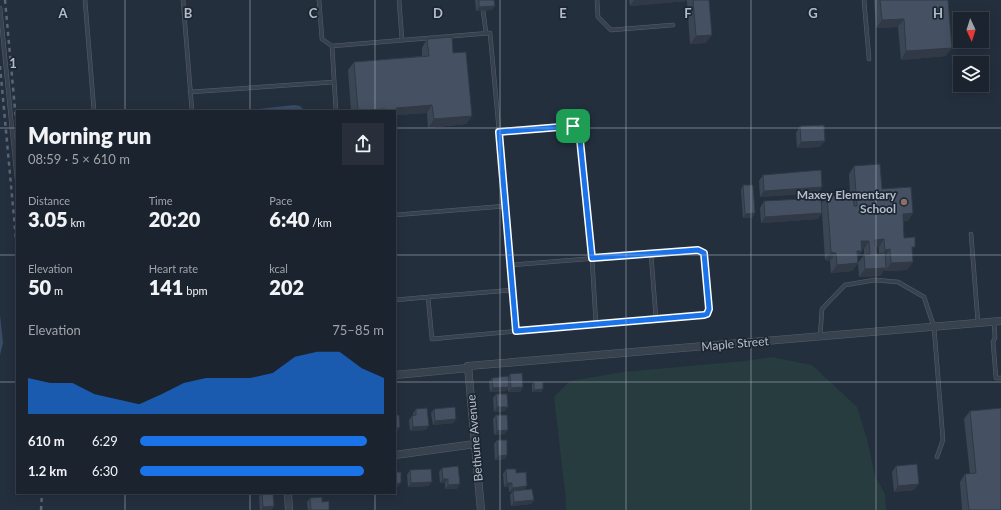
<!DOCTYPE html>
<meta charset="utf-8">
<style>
:root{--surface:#1b232e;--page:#282f3a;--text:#f1f3f6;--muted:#a0a4aa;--line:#39404a;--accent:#1a73e8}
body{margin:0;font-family:Lato,sans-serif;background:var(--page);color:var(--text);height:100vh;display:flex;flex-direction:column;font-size:15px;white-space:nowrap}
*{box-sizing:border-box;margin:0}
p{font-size:13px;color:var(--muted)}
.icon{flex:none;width:22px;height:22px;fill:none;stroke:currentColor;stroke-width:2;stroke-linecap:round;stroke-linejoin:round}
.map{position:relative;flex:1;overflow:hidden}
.side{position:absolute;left:16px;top:110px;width:380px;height:384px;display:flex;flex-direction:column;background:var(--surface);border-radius:0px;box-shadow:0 2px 10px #0003,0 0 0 1px var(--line)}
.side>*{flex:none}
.needle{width:26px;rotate:176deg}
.tools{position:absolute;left:953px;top:12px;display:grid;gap:8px}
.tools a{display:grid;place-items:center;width:36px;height:36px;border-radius:0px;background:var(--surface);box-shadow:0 2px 10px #0003,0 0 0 1px var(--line);font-size:20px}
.pin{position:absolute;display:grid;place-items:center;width:34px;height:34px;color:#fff;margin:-17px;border-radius:8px;box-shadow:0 2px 6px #0006}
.round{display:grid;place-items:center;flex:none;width:42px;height:42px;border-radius:0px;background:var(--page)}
.overview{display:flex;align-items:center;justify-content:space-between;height:68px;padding:0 12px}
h1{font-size:22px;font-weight:800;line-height:30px}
.stats{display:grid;grid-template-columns:repeat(3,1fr);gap:6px;height:68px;padding:4px 12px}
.stats div{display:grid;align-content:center}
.stats b{font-size:20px;font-weight:800}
.stats small{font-size:11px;font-weight:400}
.stats p{font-size:11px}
.chart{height:112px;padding:8px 12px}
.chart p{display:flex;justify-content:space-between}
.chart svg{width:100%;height:72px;margin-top:4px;fill:var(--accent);opacity:.7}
ul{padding:0 12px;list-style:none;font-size:13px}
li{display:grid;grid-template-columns:64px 48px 1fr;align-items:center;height:30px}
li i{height:10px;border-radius:5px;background:var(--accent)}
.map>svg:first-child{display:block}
.green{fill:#263c3f}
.water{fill:#394c67}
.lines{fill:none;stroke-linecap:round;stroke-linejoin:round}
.lane-casing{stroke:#565f6c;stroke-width:4.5}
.street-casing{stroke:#565f6c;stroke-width:8}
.lane{stroke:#38414e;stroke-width:3.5}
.street{stroke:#38414e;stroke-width:7}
.rail{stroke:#5a6575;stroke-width:2.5;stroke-dasharray:4 4;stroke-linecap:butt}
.wall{fill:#3b4654;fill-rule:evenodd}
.shaded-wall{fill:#303945}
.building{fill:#455162;stroke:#303945}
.route-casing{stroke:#fff;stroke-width:8}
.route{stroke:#1a73e8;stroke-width:5}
.grid{fill:none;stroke:#b4bcc9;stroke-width:1;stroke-opacity:0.55}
.education-dot{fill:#8d6e63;stroke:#1d2633;stroke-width:1.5}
.labels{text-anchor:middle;stroke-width:3.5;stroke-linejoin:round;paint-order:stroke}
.poi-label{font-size:12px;font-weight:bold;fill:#b4bcc9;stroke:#1d2633;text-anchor:end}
.street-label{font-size:12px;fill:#b4bcc9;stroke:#1d2633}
.grid-label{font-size:13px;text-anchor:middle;font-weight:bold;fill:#b4bcc9;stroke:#1d2633;stroke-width:3.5;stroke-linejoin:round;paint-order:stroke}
</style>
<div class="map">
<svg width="1001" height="510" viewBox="0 0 1001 510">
<rect width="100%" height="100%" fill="#242f3e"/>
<path class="green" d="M771,357L812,365L857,407L867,439L875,476L885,494L886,510H566V500L554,397L570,381L623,372L745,361Z"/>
<path class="water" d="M294,105L300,106L305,111H241Z
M0,315L3,343L0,355Z"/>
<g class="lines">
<defs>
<path id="lane" d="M85,0L94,111
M183,0L192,111
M319,0L322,39L332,46
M399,0L402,40
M597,0L598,17L611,30L673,25
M864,0L869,59
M0,8L17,179
M483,10L486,33
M190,92L334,82
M336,111L332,46L490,33L506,206L395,215
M499,132L573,126L577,127L579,130L592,258L596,325
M506,206L517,331L432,339L428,297L513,290
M971,234L978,323
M651,254L656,319
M511,265L698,250L704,253L709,309L707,313L704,315L517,331
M395,300L428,297
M994,322L995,338L993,342L996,378H1001
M820,337L822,309L845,285L875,280L898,282L924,297L934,327L943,440L937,457"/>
<path id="street" d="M395,375L468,368
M395,455L475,444
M288,493L289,510
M481,510L468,366L1001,321"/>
</defs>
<use href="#lane" class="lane-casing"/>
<use href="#street" class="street-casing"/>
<use href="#lane" class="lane"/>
<use href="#street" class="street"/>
<path class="rail" d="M5,0L17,131
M0,66L17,250
M41,510L42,493"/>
</g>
<path class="wall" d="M475,0H494L492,10L476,11Z
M629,0H709L706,43L690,44L687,1L630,6Z
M874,0H948L946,56L901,60L898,27L876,28Z
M427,39L453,53L472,116L466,124L428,128L427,113L396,115L397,117L395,119V111H351L348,70L354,62L422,56V48Z
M800,126L820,147L797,148L796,133Z
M854,166L882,189L913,213L908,221H903L904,238L912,252L913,262L907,270L885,271V268L880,276L859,277L858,263L864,255V249H862V251L857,257L858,263L852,271L831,273L830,261L825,260L822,213L818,219L761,223L760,208L764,201L821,204L827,196L850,195L849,174ZM875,247H879V254H876Z
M763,175L822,187L818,193L760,197L759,181Z
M743,185L755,213L752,218H743L741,190Z
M510,374L523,387L520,392H508V388L506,391L490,392L489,382L492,378L508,377Z
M534,382L542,392H532V384Z
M496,394L505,411L494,412L493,398Z
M416,409L426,430L410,431L409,420L412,416H413V413Z
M434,409L454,423L433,425L431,413Z
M970,411L1001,510H962L960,482L965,474H970L964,419Z
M496,415L505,434L494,435L493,419Z
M497,440L507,455L505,459L495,460L494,444Z
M896,466L914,490L894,492L892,472Z
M442,468L457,489H445V483H440L439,472Z
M506,469L516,473L525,490L534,500L531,504L511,506L510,495L513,491L509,492V487H504L503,474Z
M410,470L429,486L408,487L407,475Z
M262,493H273L274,506L271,510H260L259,496Z
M310,498L322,502L329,510H308L307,502Z"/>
<path class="shaded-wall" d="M634,0H687V1L630,6Z
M495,6L492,10L476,11L479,7Z
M904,19L898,27L876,28L882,20Z
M712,35L706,43L690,44L696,36Z
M952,48L946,56L901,60L906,51Z
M432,105L427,113L395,115L396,108Z
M385,109L383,111H358Z
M472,116L466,124L428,128L434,119Z
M825,141L820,147L797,148L801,142Z
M822,187L818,193L760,197L764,191Z
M755,213L752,218H743L745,214Z
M822,213L818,219L761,223L765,217Z
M913,213L908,221L897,222L903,214Z
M884,239L879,247L870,248L875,240Z
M861,241H869L864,249H856Z
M890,249L885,257L880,258L885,250Z
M857,251H862L856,259Z
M831,252L836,253L830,261L825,260Z
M913,262L907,270L885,271L891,263Z
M858,263L852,271L831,273L837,265Z
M886,268L880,276L859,277L865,269Z
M509,387L506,391L490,392L493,388Z
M523,387L520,392H508L511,388Z
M543,389L542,392H532L534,390Z
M497,407H508L505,411L494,412Z
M456,419L454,423L433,425L435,421Z
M429,426L426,430L410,431L413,427Z
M400,427L397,432H395V428Z
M508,430L505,434L494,435L497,431Z
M507,455L505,459L495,460L498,456Z
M443,479H448L445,483H440Z
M432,482L429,486L408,487L411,483Z
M401,483L398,487L395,488V484Z
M507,483H512L509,487H504Z
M460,484L457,489H445L448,485Z
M919,484L914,490L894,492L898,486Z
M527,486L524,490L509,492L512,488Z
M534,500L531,504L511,506L514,502Z
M274,506L271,510H261L263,507Z"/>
<path class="building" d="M479,0H494L495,6L479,7Z
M693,0H709L712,35L696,36Z
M880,0H948L952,48L906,51L904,19L882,20Z
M452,37L453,53L466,52L472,116L434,119L432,105L396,108L397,117H395V111H385V109L358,111L354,62L429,56L427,39Z
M824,125L825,141L801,142L800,126Z
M880,164L882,189L911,187L913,213L903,214L904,238L915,237V247H912L913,262L891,263L890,249L885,250L884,239L875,240L876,254L885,253L886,268L865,269L864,255L870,254L869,241H861L862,251H857L858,263L837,265L836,253L831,252L827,196L853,194L854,206H857L854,166Z
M821,170L822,187L764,191L763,175Z
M743,185H753L755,213L745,214Z
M821,198L822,213L765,217L764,201Z
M522,373L523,387L511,388L510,374Z
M508,376L509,387L493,388L492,378Z
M534,382H543V389L534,390Z
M496,394H507L508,407H497Z
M455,407L456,419L435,421L434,409Z
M427,408L429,426L413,427L412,416L416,415V409Z
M1001,408V510H969L965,474L976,473L970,411Z
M395,415H399L400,427L395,428Z
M496,415H507L508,430L497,431Z
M497,440H507V455L498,456Z
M917,464L919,484L898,486L896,466Z
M458,466L460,484L448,485V479H443L442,468Z
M431,469L432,482L411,483L410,470Z
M506,469H516V473L526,472L527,486L512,488V483H507Z
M395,472H401V483L395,484Z
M532,489L534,500L514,502L513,491Z
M262,493H273L274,506L263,507Z
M322,497V502L329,501V510H311L310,498Z"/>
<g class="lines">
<defs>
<path id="route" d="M573,126L577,127L579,130L592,258L698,250L704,253L709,309L707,314L704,315L516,331L499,132Z"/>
</defs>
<use href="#route" class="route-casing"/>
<use href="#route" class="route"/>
</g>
<path class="grid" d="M125,0V111M250,0V111M375,0V111M500,0V510M626,0V510M751,0V510M876,0V510M0,128H17M395,128H1001M0,255H17M395,255H1001M0,382H17M395,382H1001M125,493V510M250,493V510M375,493V510"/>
<circle class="education-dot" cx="904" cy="202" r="4"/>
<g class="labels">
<g class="poi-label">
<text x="896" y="199">Maxey Elementary<tspan x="896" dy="14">School</tspan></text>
</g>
<g class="street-label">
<text transform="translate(735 344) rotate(-5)" y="4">Maple Street</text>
<text transform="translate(475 438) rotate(-95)" y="4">Bethune Avenue</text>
</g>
</g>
<g class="grid-label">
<text x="63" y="18">A</text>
<text x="188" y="18">B</text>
<text x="313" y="18">C</text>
<text x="438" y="18">D</text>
<text x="563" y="18">E</text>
<text x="688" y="18">F</text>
<text x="813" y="18">G</text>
<text x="938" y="18">H</text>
<text x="13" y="68">1</text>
</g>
</svg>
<div class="tools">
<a><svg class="needle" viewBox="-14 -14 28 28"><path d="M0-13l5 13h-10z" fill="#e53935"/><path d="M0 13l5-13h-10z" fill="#a0a4aa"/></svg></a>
<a><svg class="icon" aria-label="layers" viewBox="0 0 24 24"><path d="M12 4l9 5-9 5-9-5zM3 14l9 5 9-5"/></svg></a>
</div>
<div class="pin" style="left:573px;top:126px;background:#1e9e55"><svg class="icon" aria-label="arrive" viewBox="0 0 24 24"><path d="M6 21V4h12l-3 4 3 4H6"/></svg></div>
<section class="side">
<div class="overview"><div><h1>Morning run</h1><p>08:59 · 5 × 610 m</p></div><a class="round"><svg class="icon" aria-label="share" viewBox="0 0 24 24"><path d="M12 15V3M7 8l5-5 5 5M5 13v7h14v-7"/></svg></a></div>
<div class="stats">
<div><p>Distance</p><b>3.05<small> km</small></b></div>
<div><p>Time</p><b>20:20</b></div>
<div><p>Pace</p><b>6:40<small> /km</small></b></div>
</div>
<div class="stats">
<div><p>Elevation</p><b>50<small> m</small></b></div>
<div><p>Heart rate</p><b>141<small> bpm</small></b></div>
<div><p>kcal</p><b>202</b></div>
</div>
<div class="chart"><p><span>Elevation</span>75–85 m</p>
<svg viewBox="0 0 160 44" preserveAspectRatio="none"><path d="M0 44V22L10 25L20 25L30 32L40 35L50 38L60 32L70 25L80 22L90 22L100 22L110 19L120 9L130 6L140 6L150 16L160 22V44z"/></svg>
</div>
<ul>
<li><b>610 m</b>6:29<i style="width:93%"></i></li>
<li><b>1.2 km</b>6:30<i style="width:92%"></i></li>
</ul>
</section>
</div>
